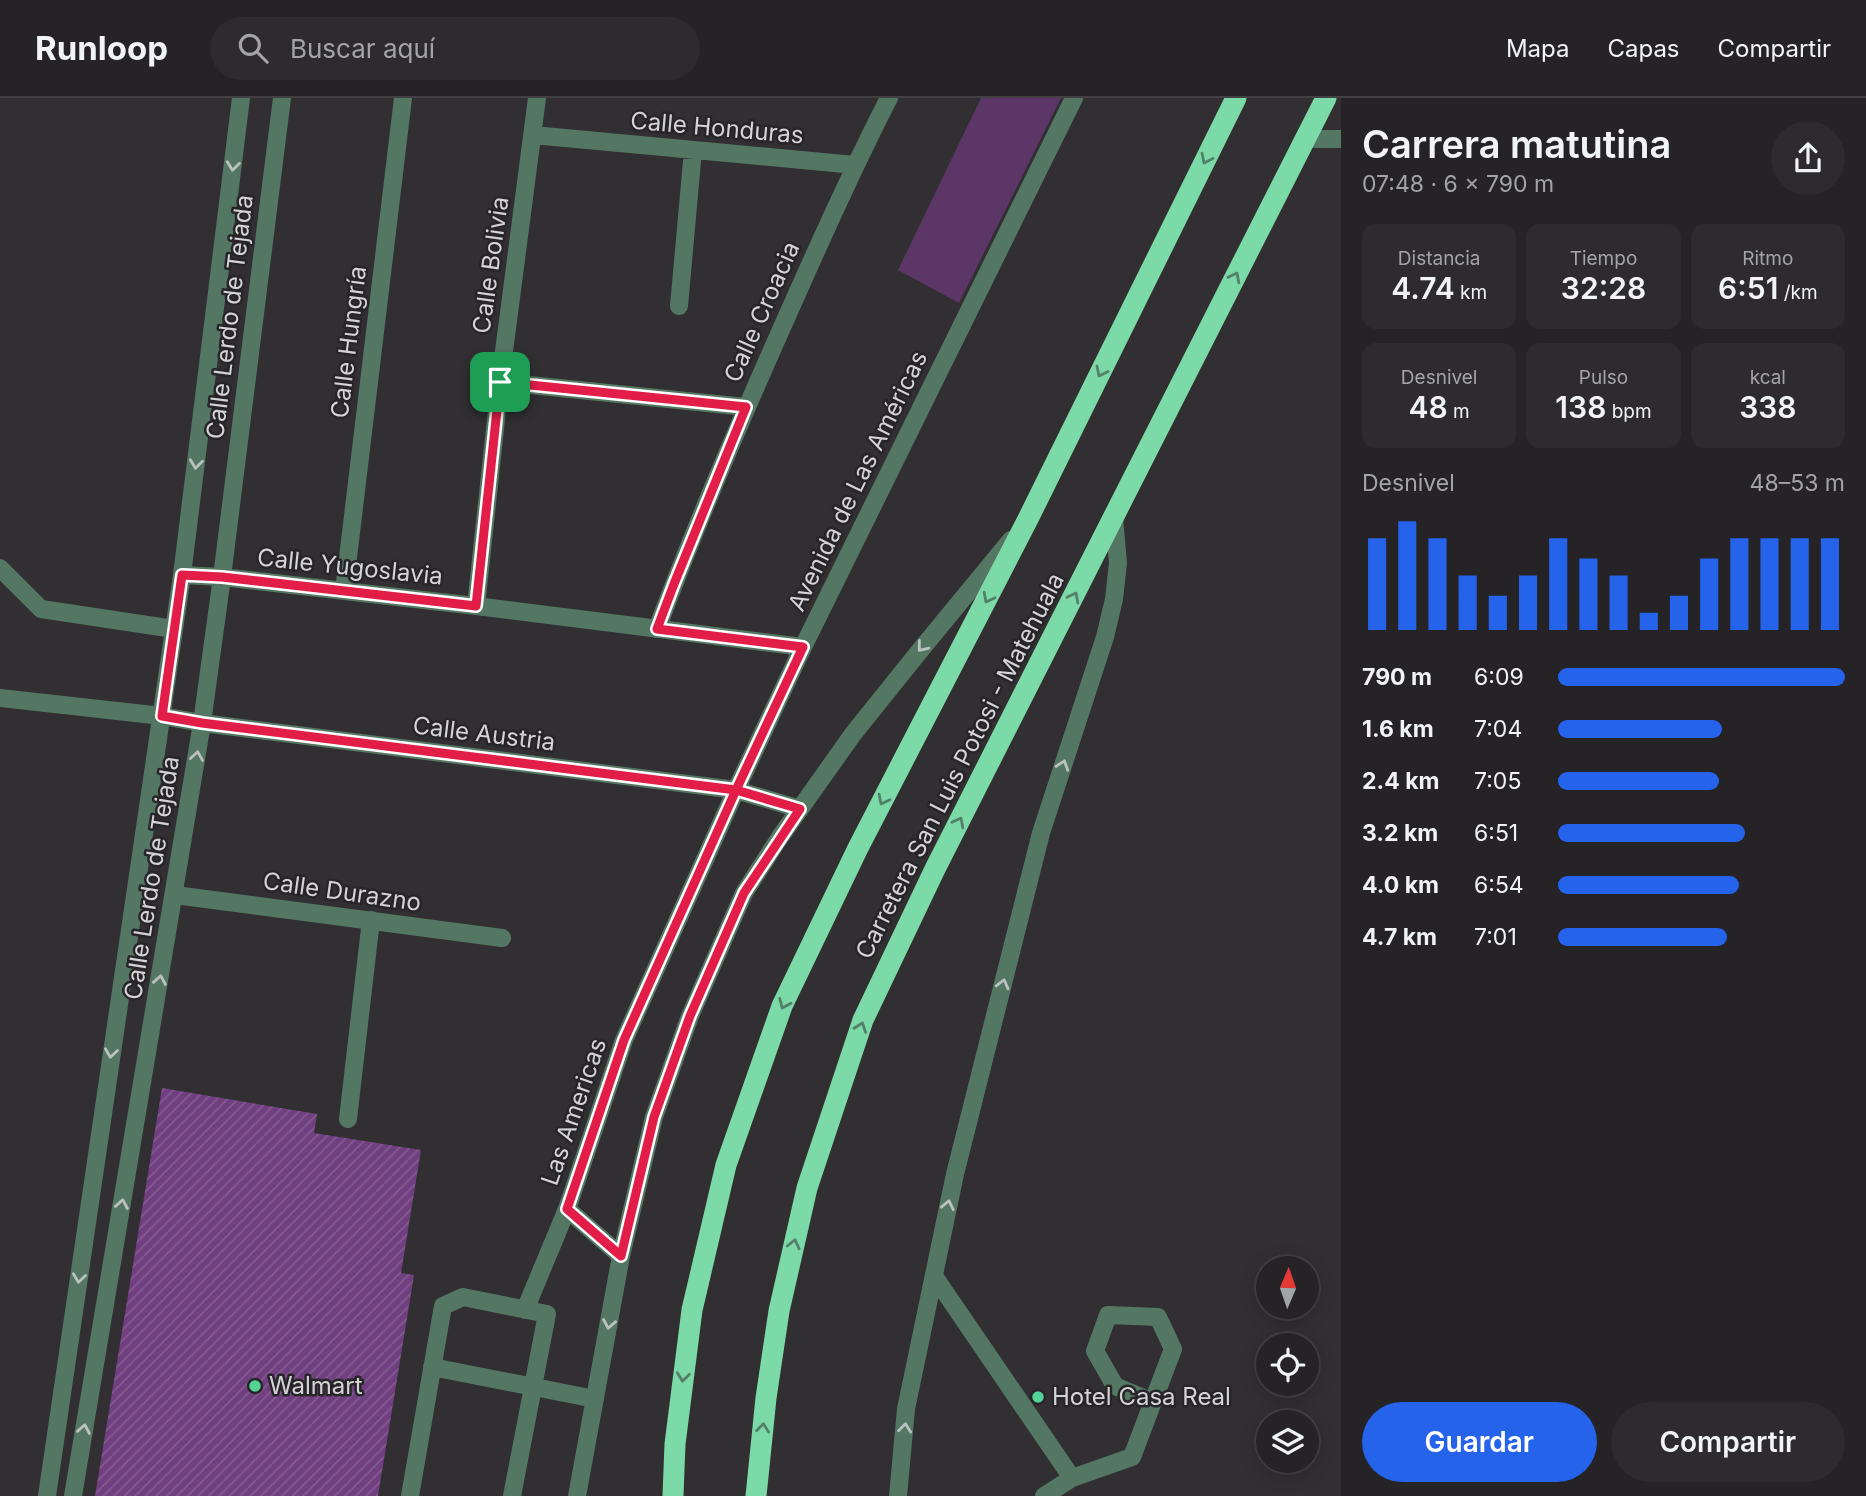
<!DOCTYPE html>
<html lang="es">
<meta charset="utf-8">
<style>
:root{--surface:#252326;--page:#2d2b2e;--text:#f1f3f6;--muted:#a3a4a7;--line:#424043;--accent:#2563eb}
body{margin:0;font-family:Inter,sans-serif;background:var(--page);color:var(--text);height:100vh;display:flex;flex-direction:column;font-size:26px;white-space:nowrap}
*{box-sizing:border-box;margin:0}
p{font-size:23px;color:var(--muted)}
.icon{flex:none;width:38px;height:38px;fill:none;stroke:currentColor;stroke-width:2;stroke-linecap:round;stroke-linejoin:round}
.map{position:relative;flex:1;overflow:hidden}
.panel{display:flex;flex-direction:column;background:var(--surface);width:525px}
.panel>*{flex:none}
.needle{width:46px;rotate:2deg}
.tools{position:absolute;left:1256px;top:1158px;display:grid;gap:14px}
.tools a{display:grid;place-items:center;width:63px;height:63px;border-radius:50%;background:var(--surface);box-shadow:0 4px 18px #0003,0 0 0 2px var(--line);font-size:35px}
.pin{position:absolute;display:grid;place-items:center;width:60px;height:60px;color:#fff;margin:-30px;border-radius:14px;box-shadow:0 4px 10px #0006}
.round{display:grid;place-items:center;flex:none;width:74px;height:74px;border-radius:37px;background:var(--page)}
.overview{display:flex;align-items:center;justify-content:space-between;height:119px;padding:0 21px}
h1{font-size:38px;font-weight:600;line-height:52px}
.metrics{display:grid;grid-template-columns:repeat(3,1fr);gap:10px;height:119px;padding:7px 21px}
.metrics div{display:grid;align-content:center;border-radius:14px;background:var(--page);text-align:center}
.metrics b{font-size:30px;font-weight:600}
.metrics small{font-size:19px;font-weight:400}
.metrics p{font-size:19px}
.chart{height:196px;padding:14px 21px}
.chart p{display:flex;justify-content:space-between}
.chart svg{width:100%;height:126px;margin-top:7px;stroke:var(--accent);stroke-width:6}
.action{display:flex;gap:14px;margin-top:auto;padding:14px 21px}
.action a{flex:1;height:80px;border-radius:42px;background:var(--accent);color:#fff;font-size:28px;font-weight:600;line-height:80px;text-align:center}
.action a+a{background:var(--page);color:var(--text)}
ul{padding:0 21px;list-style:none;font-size:23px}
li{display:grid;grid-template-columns:112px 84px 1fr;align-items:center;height:52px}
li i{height:18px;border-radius:9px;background:var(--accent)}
header{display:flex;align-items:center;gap:42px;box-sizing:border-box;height:98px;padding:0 35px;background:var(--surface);border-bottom:2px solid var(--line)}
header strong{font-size:33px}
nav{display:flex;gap:38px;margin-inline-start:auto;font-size:24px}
.search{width:490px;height:63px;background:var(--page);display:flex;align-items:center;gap:18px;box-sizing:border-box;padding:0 24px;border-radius:38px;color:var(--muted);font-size:26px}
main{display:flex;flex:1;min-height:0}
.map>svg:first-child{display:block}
.green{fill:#5b3667}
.building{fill:url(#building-hatch)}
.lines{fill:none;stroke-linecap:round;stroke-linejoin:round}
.minor{stroke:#547763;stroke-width:18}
.highway{stroke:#7cdaa8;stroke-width:21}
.oneway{stroke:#528068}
.oneway2{stroke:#bac1be}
.route-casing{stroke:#fff;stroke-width:14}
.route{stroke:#e11d48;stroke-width:9}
.poi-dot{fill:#54d396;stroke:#272528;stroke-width:2.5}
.labels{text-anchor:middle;stroke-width:5;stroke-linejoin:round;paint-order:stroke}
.street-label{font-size:24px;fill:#d4d3d5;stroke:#272528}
.poi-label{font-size:24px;fill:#d4d3d5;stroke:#272528;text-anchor:start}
</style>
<header>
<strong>Runloop</strong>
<div class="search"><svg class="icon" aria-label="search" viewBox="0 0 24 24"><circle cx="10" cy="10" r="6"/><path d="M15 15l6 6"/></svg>Buscar aquí</div>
<nav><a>Mapa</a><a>Capas</a><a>Compartir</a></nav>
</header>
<main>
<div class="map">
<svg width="1341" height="1398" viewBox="0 0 1341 1398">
<defs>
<pattern id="building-hatch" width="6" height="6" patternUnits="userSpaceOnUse" patternTransform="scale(1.75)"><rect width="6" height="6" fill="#703f80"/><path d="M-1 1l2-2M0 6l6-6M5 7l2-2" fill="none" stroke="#845a91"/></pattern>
</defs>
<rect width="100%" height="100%" fill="#312f32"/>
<path class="green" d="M981,0H1061L959,205L898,172Z"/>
<path class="building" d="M162,990L317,1016L314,1035L421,1052L401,1175L414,1177L378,1398H95Z"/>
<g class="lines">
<path class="minor" d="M533,37L855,67
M1305,41H1341
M679,208L693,52
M500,284L746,309
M0,470L41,511L174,531
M182,477L222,479L476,508L803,549
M344,493L403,0
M476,508L500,284L537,0
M657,531C698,421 744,314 792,207C823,137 854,68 889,0
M0,600L162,618L202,625L736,692L800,711
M175,797L502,840
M348,1021L371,822
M621,1158L567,1111L624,942L736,692L803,549L1074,0
M934,1178L1072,1380L1044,1398
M525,1212L567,1111
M432,1269L595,1301
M1072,1380L1132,1359L1173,1251L1158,1219L1108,1217L1095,1253L1115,1288L1153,1304
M47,1398L182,477L241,0
M73,1398L202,625L222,479L282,0
M410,1398L443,1208L463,1199L547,1216L512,1398
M577,1398L621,1158L654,1019L690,918L744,795L780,739L853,636L918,555L1011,442
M898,1398L906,1311L955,1076L1041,735L1105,539L1114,501L1118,465L1114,420"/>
<path class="highway" d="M673,1398L675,1346L692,1212L726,1067L782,908L858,750L1028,421L1236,0
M756,1398L766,1300L779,1213L807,1090L863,922L935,771L1326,0"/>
</g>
<defs><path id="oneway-chevron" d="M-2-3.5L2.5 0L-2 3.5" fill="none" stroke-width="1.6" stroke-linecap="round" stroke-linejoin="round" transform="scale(1.75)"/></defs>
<g class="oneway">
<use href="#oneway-chevron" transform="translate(1206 61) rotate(116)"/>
<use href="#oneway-chevron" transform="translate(1235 179) rotate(-63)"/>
<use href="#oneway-chevron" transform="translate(1101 274) rotate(116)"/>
<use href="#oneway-chevron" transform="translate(1074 499) rotate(-63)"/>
<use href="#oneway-chevron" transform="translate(988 500) rotate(117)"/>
<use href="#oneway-chevron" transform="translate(883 702) rotate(117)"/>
<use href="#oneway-chevron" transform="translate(959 724) rotate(-63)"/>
<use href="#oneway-chevron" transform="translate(784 906) rotate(113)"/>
<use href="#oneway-chevron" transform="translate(861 929) rotate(-70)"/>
<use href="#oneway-chevron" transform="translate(794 1146) rotate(-77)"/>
<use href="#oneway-chevron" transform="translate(683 1279) rotate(97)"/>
<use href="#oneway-chevron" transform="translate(763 1330) rotate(-84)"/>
</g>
<g class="oneway2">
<use href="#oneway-chevron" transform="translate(233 68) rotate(97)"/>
<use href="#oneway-chevron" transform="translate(196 366) rotate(97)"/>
<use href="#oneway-chevron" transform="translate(922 549) rotate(129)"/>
<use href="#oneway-chevron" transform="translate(197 658) rotate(-81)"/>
<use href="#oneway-chevron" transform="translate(1063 667) rotate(-72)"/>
<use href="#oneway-chevron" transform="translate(160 882) rotate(-80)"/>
<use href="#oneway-chevron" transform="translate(1003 886) rotate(-76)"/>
<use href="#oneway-chevron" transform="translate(111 955) rotate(98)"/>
<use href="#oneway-chevron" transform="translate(122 1106) rotate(-80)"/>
<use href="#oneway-chevron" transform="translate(948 1107) rotate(-78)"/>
<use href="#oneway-chevron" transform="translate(79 1180) rotate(98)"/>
<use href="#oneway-chevron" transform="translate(609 1226) rotate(100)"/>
<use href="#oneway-chevron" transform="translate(905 1330) rotate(-84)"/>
<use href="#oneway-chevron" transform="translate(84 1331) rotate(-80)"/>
</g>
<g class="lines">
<defs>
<path id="route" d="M500,284L476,508L222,479L182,477L162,618L202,625L736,692L624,942L567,1111L621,1158L654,1019L690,918L744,795L800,711L736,692L803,549L657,531L674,486L746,309L500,284"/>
</defs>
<use href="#route" class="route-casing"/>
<use href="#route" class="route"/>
</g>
<g class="poi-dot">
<circle cx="255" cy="1288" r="7"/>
<circle cx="1038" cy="1299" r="7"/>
</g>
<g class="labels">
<g class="street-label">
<text transform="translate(717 30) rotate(5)" y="8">Calle Honduras</text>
<text transform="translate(491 167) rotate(-82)" y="8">Calle Bolivia</text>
<text transform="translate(762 214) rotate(-66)" y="8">Calle Croacia</text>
<text transform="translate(230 219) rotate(-83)" y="8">Calle Lerdo de Tejada</text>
<text transform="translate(349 244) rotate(-83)" y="8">Calle Hungría</text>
<text transform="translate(858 383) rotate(-64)" y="8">Avenida de Las Américas</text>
<text transform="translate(350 469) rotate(6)" y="8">Calle Yugoslavia</text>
<text transform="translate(484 636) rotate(7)" y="8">Calle Austria</text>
<text transform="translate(960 668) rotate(-63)" y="8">Carretera San Luis Potosi - Matehuala</text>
<text transform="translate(152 780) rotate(-81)" y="8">Calle Lerdo de Tejada</text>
<text transform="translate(342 794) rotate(8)" y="8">Calle Durazno</text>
<text transform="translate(574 1014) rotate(-71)" y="8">Las Americas</text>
</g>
<g class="poi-label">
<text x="269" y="1296">Walmart</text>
<text x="1052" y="1307">Hotel Casa Real</text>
</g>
</g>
</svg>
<div class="tools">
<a><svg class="needle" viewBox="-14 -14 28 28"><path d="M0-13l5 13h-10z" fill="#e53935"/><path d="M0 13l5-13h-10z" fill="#a3a4a7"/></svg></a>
<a><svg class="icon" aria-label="locate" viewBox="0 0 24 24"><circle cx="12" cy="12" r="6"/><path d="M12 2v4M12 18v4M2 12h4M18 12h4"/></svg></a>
<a><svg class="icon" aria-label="layers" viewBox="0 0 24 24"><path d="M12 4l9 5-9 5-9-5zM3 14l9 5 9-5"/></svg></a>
</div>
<div class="pin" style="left:500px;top:284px;background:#1e9e55"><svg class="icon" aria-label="arrive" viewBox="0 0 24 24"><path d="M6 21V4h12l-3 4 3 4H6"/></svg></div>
</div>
<section class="panel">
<div class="overview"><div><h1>Carrera matutina</h1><p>07:48 · 6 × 790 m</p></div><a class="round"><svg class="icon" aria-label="share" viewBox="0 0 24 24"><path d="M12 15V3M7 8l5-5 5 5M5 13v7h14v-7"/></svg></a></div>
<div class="metrics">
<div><p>Distancia</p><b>4.74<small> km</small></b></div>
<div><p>Tiempo</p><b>32:28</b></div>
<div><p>Ritmo</p><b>6:51<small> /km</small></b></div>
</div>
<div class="metrics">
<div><p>Desnivel</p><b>48<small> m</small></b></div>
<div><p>Pulso</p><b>138<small> bpm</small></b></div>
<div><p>kcal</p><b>338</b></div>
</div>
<div class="chart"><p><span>Desnivel</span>48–53 m</p>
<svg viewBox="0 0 160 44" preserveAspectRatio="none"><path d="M5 44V12M15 44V6M25 44V12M35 44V25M45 44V32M55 44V25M65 44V12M75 44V19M85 44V25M95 44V38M105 44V32M115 44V19M125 44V12M135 44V12M145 44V12M155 44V12"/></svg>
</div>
<ul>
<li><b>790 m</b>6:09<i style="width:100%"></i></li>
<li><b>1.6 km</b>7:04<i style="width:57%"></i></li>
<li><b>2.4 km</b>7:05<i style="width:56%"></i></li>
<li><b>3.2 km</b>6:51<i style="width:65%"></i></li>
<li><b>4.0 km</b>6:54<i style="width:63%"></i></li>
<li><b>4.7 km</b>7:01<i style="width:59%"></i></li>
</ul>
<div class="action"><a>Guardar</a><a>Compartir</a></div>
</section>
</main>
